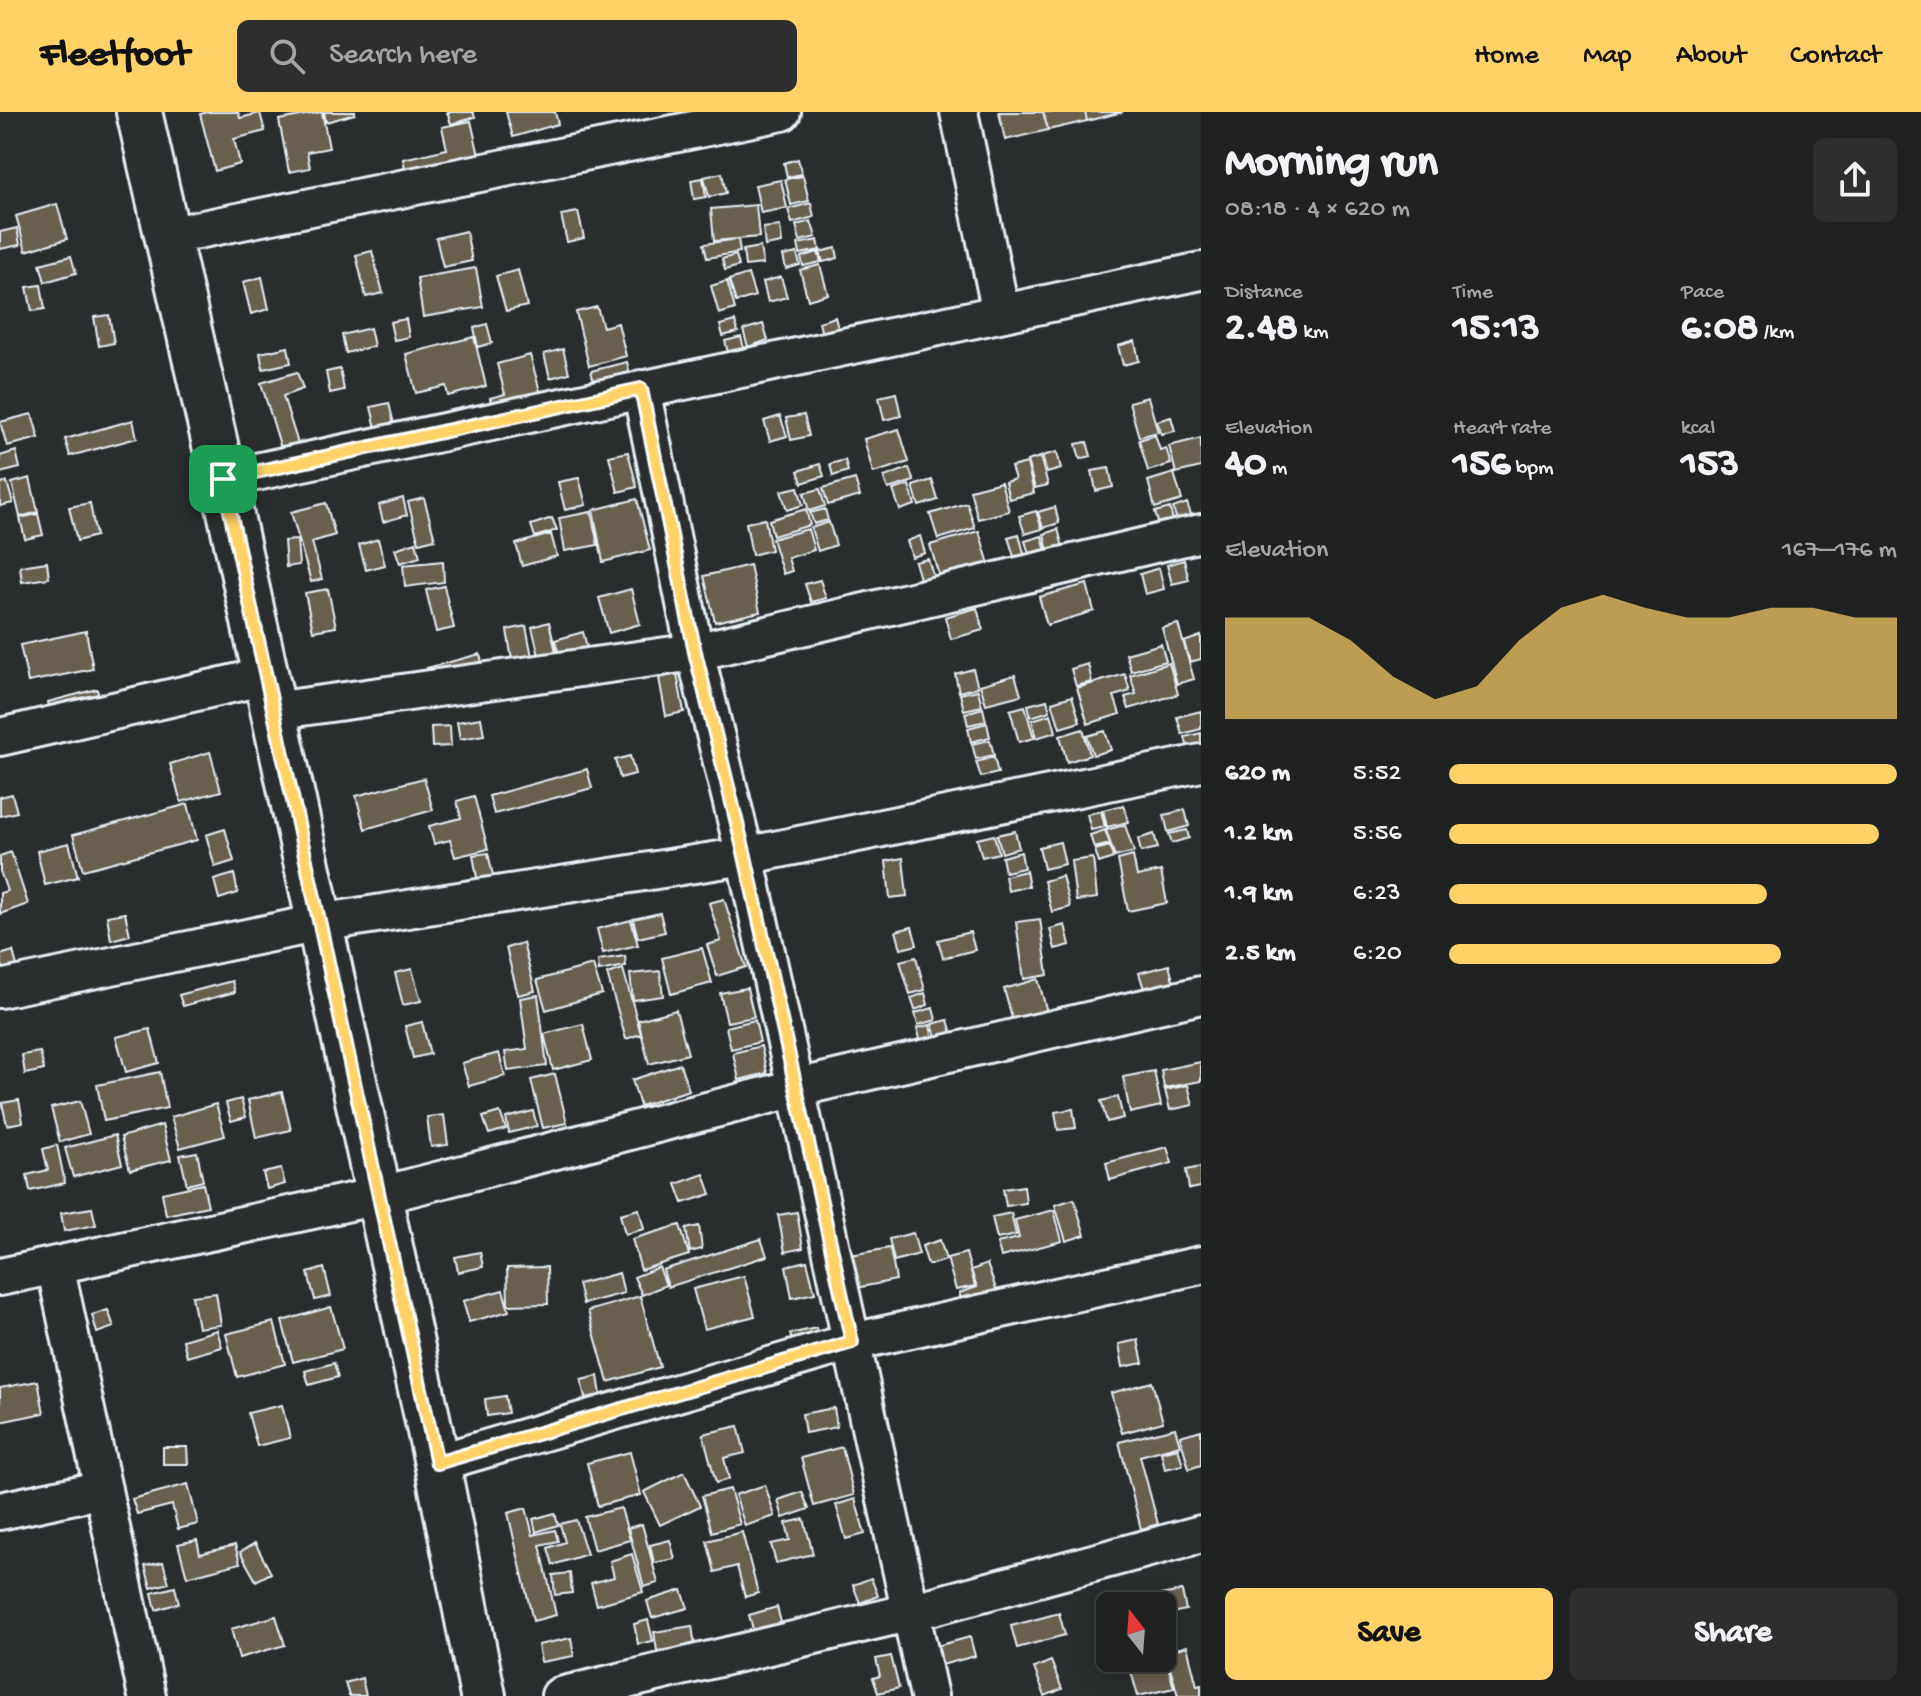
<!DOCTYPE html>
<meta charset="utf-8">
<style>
:root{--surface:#202222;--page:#2d2f2f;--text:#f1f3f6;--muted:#a2a4a5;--line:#3d3f40;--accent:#ffd166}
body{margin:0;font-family:"Gochi Hand",sans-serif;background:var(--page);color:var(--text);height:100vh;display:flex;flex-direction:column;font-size:30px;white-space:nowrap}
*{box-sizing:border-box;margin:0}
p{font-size:26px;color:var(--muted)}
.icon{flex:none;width:44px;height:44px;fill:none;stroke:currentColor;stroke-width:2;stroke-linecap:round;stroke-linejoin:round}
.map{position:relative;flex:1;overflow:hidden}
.drawer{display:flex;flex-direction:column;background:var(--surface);width:720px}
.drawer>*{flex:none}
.needle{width:52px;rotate:343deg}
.buttons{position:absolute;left:1096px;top:1480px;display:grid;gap:16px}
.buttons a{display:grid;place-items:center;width:80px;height:80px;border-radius:12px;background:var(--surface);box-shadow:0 4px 20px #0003,0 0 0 2px var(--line);font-size:40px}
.pin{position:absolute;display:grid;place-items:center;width:68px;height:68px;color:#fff;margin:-34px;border-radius:16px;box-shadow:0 4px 12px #0006}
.round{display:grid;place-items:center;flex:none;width:84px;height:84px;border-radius:12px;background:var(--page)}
.headline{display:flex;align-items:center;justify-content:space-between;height:136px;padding:0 24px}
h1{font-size:44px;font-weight:700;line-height:60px}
.stats{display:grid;grid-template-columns:repeat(3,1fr);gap:12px;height:136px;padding:8px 24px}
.stats div{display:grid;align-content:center}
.stats b{font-size:40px;font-weight:700}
.stats small{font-size:22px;font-weight:400}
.stats p{font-size:22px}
.chart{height:224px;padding:16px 24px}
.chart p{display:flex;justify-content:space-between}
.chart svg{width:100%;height:144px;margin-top:8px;fill:var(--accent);opacity:.7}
.primary-button{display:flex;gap:16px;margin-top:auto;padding:16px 24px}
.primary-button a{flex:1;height:92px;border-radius:12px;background:var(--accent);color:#111;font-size:32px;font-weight:700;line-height:92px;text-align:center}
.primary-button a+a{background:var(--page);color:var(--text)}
ul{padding:0 24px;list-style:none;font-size:26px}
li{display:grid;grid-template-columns:128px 96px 1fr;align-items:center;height:60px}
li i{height:20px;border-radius:10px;background:var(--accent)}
header{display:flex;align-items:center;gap:48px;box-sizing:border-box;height:112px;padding:0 40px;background:var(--accent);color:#111}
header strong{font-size:38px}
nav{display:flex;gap:44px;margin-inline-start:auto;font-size:28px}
.search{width:560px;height:72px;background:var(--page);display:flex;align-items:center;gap:20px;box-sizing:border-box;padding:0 28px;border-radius:12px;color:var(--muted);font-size:30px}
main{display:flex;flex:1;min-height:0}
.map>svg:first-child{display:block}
.building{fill:#695f50;stroke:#e8f1f8;stroke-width:2}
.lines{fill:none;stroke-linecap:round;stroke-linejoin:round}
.street-casing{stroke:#e8f1f8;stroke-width:42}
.secondary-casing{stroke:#e8f1f8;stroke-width:50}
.street{stroke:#2a2d2e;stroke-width:36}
.secondary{stroke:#2a2d2e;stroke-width:44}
.route-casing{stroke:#fff;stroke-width:16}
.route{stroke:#ffd166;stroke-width:10}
</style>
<header>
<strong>Fleetfoot</strong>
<div class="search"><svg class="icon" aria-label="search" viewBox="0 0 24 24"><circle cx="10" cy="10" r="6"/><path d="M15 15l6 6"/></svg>Search here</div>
<nav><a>Home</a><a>Map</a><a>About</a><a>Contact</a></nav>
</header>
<main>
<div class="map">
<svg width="1201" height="1584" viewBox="0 0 1201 1584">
<rect width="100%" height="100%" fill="#2a2d2e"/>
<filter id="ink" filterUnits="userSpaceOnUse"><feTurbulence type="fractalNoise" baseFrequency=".0125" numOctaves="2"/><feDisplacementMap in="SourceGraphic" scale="16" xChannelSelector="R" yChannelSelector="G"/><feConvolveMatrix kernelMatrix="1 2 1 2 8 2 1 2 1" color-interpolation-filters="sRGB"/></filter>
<g filter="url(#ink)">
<path class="building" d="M208,0H238L240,6L260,1L265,19L234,27L240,52L215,59L200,2Z
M322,0L329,36L307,40L310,56L289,60L279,8Z
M324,0H355V2L326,10Z
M447,0H473L475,5L451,12Z
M506,0H555L558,12L513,25Z
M999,0H1043L1048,18L1005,28Z
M1043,0H1085L1087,9L1048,18Z
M1085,0H1123L1087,9Z
M471,9L480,48L407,65L403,47L447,37L442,15Z
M798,47L802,62L787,65L784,51Z
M722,61L726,81L709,85L704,65Z
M803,64L809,89L791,93L785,67Z
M703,66L706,85L694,87L691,68Z
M781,68L787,96L761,101L755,73Z
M811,91L814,105L792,111L788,97Z
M57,92L67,127L26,139L16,104Z
M756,93L759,125L714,129L711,97Z
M578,100L584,126L567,130L561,103Z
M811,109L816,125L800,129L796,113Z
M780,114L782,131L765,134L763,116Z
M17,116L20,133L0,137V120Z
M466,119L472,149L443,155L436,126Z
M738,127L740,140L707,146L704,132Z
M818,128L820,138L800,142L798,132Z
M760,135L763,152L745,154L743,138Z
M836,136L838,146L823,150L820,140Z
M372,139L383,181L366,185L356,143Z
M818,140L821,150L803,154L801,145Z
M797,141L800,153L786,157L783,144Z
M736,143L739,154L725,158L722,147Z
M71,144L76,161L45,170L40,152Z
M820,153L828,182L808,188L800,158Z
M476,156L483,195L423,205L417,166Z
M518,158L527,194L506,199L496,164Z
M748,162L755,184L736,190L729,168Z
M262,165L269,197L251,202L243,170Z
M781,165L787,185L768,190L763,170Z
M727,169L735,197L719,202L711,174Z
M41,173L45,197L32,199L27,175Z
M597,195L603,215L618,211L626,244L589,254L576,200Z
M109,203L114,231L99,234L94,205Z
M835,205L840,223L823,228L819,210Z
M406,207L409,225L394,228L390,210Z
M735,209L738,220L723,224L720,213Z
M487,212L492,231L478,235L474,216Z
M763,212L768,228L748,235L743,218Z
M370,216L374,234L346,241L342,223Z
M474,225L486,274L448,284L446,274L416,281L406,242Z
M741,225L745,240L729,244L725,229Z
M1135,229L1139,249L1123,253L1118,234Z
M288,235L291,251L263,257L260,241Z
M563,237L569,261L550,266L544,242Z
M530,243L543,290L494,304L490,286L505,282L497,252Z
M627,250L632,270L597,280L591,259Z
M340,257L344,278L330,281L326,260Z
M297,260L303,277L283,284L301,341L284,346L261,271Z
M896,281L901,304L884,308L879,285Z
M1148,285L1158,320L1139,325L1129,290Z
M389,291L397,325L379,329L371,295Z
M32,302L39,326L7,334L0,310Z
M804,303L809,324L791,328L786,306Z
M780,304L787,324L770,329L764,309Z
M1171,305L1175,319L1161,322L1157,309Z
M133,308L137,326L70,344L65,327Z
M899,317L909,350L873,361L864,327Z
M1155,323L1160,338L1166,336L1171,352L1148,359L1139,328Z
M1201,326V355L1176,361L1169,334Z
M1087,330L1091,344L1080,347L1076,332Z
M16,339L20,356L0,361V344Z
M628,340L637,375L618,380L609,344Z
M1057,340L1061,357L1047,361L1042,344Z
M1040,345L1048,373L1035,376L1027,349Z
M845,348L848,359L833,364L830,352Z
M1027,351L1034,381L1009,387L1005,370L1015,367L1011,355Z
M820,352L824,364L802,371L798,359Z
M909,356L914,369L888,377L884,365Z
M1109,356L1113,375L1096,379L1092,359Z
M1174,361L1182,388L1155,396L1148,369Z
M30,366L38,400L20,405L12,371Z
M579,366L586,393L565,398L558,370Z
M855,367L860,384L828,393L823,376Z
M932,368L938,388L919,394L913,374Z
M7,370L13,391L0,394V372Z
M1001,370L1009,399L978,407L970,378Z
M909,373L915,393L900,398L893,378Z
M798,375L803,393L787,398L781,379Z
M820,377L825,394L809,399L804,381Z
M403,386L407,403L383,410L379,393Z
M424,386L435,427L419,431L408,390Z
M637,387L650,438L603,450L593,398Z
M90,391L96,424L77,429L69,395Z
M326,391L335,423L312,430L322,467L311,470L291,400Z
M967,391L975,416L938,427L930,402Z
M1187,391L1193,408L1178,412L1173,396Z
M1055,395L1059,411L1043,416L1038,400Z
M1170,396L1174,413L1160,417L1155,400Z
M806,397L810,413L773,424L769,408Z
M825,397L828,408L814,412L810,401Z
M1036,399L1042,417L1025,422L1019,404Z
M591,400L598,433L565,439L559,406Z
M38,402L43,423L25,427L20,406Z
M552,406L557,418L535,425L531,413Z
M765,407L771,438L752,443L746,411Z
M829,410L836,433L818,439L811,416Z
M808,417L814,438L788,446L792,459L783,462L772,427Z
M1058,417L1063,435L1048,439L1044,422Z
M979,419L989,452L940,467L930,433Z
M551,422L557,444L522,454L516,432Z
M1019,422L1025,445L1015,448L1008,425Z
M920,424L925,441L912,445L907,429Z
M1042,424L1046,439L1030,445L1025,429Z
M378,427L385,453L366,458L359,433Z
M297,428L299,453L286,455L284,429Z
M416,430L420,445L400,451L395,437Z
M928,447L934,466L921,470L915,450Z
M1184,448L1189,468L1172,472L1167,453Z
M443,449L444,470L405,475L403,453Z
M47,450L49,466L22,470L20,454Z
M750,453L760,500L715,510L704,464Z
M1159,456L1164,477L1145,482L1140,462Z
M820,468L826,486L811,490L805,472Z
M1087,472L1094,499L1047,513L1039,485Z
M444,474L454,516L436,520L426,478Z
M328,477L336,515L313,519L305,481Z
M631,477L640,512L609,521L599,486Z
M977,496L983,518L951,527L945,505Z
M549,510L557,544L540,548L532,515Z
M1178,512L1194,567L1177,572L1162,516Z
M526,514L533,550L513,554L507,518Z
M86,519L93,557L28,570L20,533Z
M583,520L587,535L559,543L555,528Z
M1201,524V547L1190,550L1184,530Z
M1161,532L1166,549L1131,559L1126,542Z
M480,542L484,559L432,572L427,556Z
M1169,551L1178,582L1129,597L1125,585L1136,582L1130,563Z
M1088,552L1092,570L1076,574L1071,557Z
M973,557L978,575L959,580L955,562Z
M677,562L684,600L666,604L659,566Z
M1125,562L1130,579L1114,584L1120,602L1088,612L1077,576Z
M1015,563L1021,583L986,592L980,573Z
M97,577L101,595L53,608L48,590Z
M978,578L982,594L964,598L960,582Z
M1072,584L1080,610L1060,616L1052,590Z
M1047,588L1050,599L1031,605L1028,593Z
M1025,594L1034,626L1019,630L1010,598Z
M983,596L986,609L968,613L965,601Z
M1201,599V617L1182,622L1177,605Z
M1051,602L1056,620L1036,626L1032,608Z
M481,606L484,623L460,627L457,610Z
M987,611L990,625L971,630L968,616Z
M450,614L451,634L432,635L431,615Z
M1083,617L1090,643L1067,650L1060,624Z
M1105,619L1111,638L1093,643L1087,624Z
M1201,621V641L1190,644L1185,625Z
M990,628L994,643L976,647L972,632Z
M210,640L221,679L181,690L170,652Z
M630,644L635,662L620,666L615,648Z
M994,645L998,661L981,665L976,650Z
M587,657L592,676L494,702L489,684Z
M424,666L433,698L365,717L356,684Z
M12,682L17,700L0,704V685Z
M474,684L488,737L455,745L450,728L434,732L429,714L461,706L457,689Z
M188,692L197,728L83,758L73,723Z
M1124,693L1128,710L1107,715L1103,698Z
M1185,698L1189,714L1168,720L1164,703Z
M1101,699L1105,715L1091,718L1087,702Z
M1125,713L1134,740L1115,745L1106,718Z
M225,717L234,749L215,755L206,723Z
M1105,718L1110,732L1094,736L1090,723Z
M1187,718L1189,726L1172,731L1169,722Z
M1015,719L1019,736L1002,741L997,723Z
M1154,722L1158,736L1141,740L1138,727Z
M994,723L999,741L982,745L977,727Z
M1060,730L1065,752L1044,757L1039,735Z
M69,731L78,765L45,773L37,739Z
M1110,734L1113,746L1099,751L1095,738Z
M11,740L28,792L0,802V781L7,779L0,759V744Z
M1021,740L1024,756L1005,760L1002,745Z
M488,741L494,768L478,771L473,743Z
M1133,744L1137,764L1161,759L1167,791L1128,799L1118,748Z
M903,746L907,784L890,786L886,749Z
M1093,746L1097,786L1076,789L1071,749Z
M1026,759L1029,774L1008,779L1005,764Z
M234,762L238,781L219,787L214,768Z
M1062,764L1070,795L1052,800L1044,769Z
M724,787L746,855L717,864L707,833L721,829L709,791Z
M125,801L130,823L111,828L107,804Z
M660,801L665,820L638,826L633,807Z
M1040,807L1048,863L1024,867L1016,810Z
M631,808L638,833L603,841L597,817Z
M1065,813L1070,833L1055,837L1050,817Z
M912,815L917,833L901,837L896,819Z
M970,820L975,838L943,846L938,828Z
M523,831L535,879L518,883L506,836Z
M702,836L712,871L671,882L662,846Z
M13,839L18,858L8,881L0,843Z
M625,844L626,854L599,859L598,848Z
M916,845L925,878L910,882L900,849Z
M593,853L602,882L546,898L537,868Z
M1169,853L1174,872L1145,880L1139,861Z
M412,857L421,889L403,893L395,861Z
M623,857L641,922L626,927L607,862Z
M660,859L663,884L633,888L630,862Z
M1038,867L1047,900L1013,910L1004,877Z
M232,869L235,880L183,894L179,883Z
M747,876L754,905L727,910L720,881Z
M925,881L928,893L915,898L911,886Z
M538,883L547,954L508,959L505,940L527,937L520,886Z
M933,896L936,908L918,913L915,901Z
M676,898L688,942L649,952L638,908Z
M755,908L760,930L731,937L726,915Z
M948,908L952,921L936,925L932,912Z
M422,910L430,942L413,946L405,914Z
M583,912L592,948L553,958L544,922Z
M930,913L933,927L921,930L917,916Z
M150,917L159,951L126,960L116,925Z
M761,934L767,961L739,968L733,941Z
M40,940L44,958L25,962L22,943Z
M499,941L505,964L469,974L462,951Z
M1201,950V969L1164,976L1161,958Z
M680,952L689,978L640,994L632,968Z
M1154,959L1161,994L1130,1001L1123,965Z
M160,960L167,996L104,1009L97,973Z
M555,962L567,1011L543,1016L531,968Z
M1188,973L1193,993L1170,998L1165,978Z
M282,980L291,1018L256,1026L248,988Z
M1118,985L1123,1006L1107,1010L1101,989Z
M241,987L246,1005L231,1009L226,991Z
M19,988L23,1010L7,1013L2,991Z
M80,989L89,1022L60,1030L51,996Z
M216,992L225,1024L180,1036L171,1005Z
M1073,997L1076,1016L1058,1018L1055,1000Z
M533,999L537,1014L509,1021L506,1006Z
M500,1000L506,1017L489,1022L483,1005Z
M444,1003L448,1033L431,1035L427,1005Z
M162,1013L171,1048L130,1058L121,1025Z
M115,1023L122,1052L73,1065L65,1036Z
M57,1033L65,1071L30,1079L27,1063L48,1058L43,1037Z
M1167,1035L1172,1051L1110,1068L1106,1051Z
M197,1040L203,1069L187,1073L180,1043Z
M1201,1055V1075L1189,1077L1186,1058Z
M281,1057L285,1072L267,1077L263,1061Z
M704,1062L711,1082L683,1091L676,1072Z
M203,1072L208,1094L166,1103L162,1081Z
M1024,1074L1026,1091L1006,1094L1003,1077Z
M1074,1087L1085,1123L1066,1129L1055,1093Z
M92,1096L96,1113L64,1119L61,1101Z
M639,1097L644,1117L625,1122L620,1102Z
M1054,1098L1062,1129L1001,1145L997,1131L1019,1126L1015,1108Z
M797,1100L803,1136L785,1140L778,1103Z
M1011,1101L1016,1123L997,1127L992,1105Z
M680,1113L689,1143L641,1158L632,1127Z
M699,1114L702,1137L690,1140L686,1117Z
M913,1121L919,1142L894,1149L889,1127Z
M761,1127L767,1144L668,1175L663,1158Z
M940,1128L946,1148L928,1153L922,1134Z
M890,1136L896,1168L856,1176L850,1143Z
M480,1140L483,1155L458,1160L455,1145Z
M966,1141L975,1174L956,1178L947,1146Z
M807,1149L815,1181L792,1186L786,1154Z
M987,1152L1001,1191L967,1204L959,1181L977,1175L971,1158Z
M547,1155L548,1192L508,1193L507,1156Z
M659,1155L666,1173L642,1183L634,1165Z
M324,1156L331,1184L315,1188L308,1161Z
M619,1161L624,1181L583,1192L578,1172Z
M744,1164L755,1204L704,1217L693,1177Z
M503,1178L509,1199L469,1210L463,1189Z
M216,1181L221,1213L198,1216L192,1184Z
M640,1184L660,1255L608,1270L588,1199Z
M331,1195L343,1237L293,1250L282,1209Z
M108,1198L114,1215L97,1221L92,1203Z
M274,1210L285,1252L237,1265L226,1222Z
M816,1216L821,1233L795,1239L790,1222Z
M217,1218L222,1235L187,1245L183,1228Z
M1138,1228L1143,1251L1123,1255L1119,1232Z
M334,1251L338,1265L309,1273L305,1259Z
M598,1264L601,1283L585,1286L581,1268Z
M38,1269L44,1301L0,1310V1276Z
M1152,1270L1163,1310L1122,1321L1111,1281Z
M505,1284L508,1301L487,1304L485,1287Z
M282,1293L290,1326L257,1334L248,1301Z
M834,1296L837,1315L805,1321L802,1302Z
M738,1314L745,1341L724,1346L729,1367L716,1371L703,1322Z
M1175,1316L1180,1333L1140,1344L1158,1412L1141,1417L1119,1330Z
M1201,1318V1353L1189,1357L1180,1324Z
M163,1335H187L188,1352H163Z
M842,1335L854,1383L814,1394L801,1346Z
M1178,1336L1183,1353L1165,1357L1161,1340Z
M630,1340L641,1383L598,1394L587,1351Z
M684,1360L700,1394L660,1413L644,1380Z
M188,1372L198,1412L178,1417L172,1393L137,1402L132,1387Z
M765,1373L775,1404L745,1414L735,1383Z
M730,1377L740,1412L712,1420L702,1384Z
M802,1380L809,1397L783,1406L778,1388Z
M855,1387L865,1422L846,1427L836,1393Z
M526,1396L533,1423L555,1418L558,1429L540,1433L556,1503L533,1509L508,1401Z
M621,1396L630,1428L594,1438L585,1405Z
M555,1401L558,1413L536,1420L533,1407Z
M804,1407L813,1442L776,1451L771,1432L790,1428L786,1411Z
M576,1408L587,1442L553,1453L548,1436L565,1430L560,1412Z
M642,1412L658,1471L644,1475L628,1416Z
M742,1420L758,1481L745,1485L737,1454L715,1460L707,1429Z
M197,1428L200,1442L235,1433L240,1451L187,1465L178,1432Z
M670,1428L675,1447L654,1451L650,1433Z
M255,1431L271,1461L256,1469L240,1440Z
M632,1442L643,1480L597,1493L591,1471L614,1465L610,1449Z
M163,1450L169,1471L151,1476L145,1454Z
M570,1461L572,1481L555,1483L553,1463Z
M871,1466L878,1484L860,1491L853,1473Z
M175,1475L179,1491L156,1498L152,1481Z
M682,1478L688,1496L652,1506L647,1489Z
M1182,1479L1186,1498L1162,1503V1494H1141L1139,1487Z
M777,1495L782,1514L754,1521L749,1503Z
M1059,1501L1065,1523L1017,1536L1011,1514Z
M276,1504L285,1533L239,1546L231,1517Z
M648,1508L653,1529L638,1532L634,1512Z
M692,1514L695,1534L657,1539L654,1520Z
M970,1525L975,1544L938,1554L933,1535Z
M571,1526L574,1544L541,1550L538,1533Z
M1187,1534L1197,1574L1201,1573V1584H1178L1166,1540Z
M1165,1543L1174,1576L1138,1584L1129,1553L1162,1546Z
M891,1544L899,1576L878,1581L873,1566L880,1564L876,1547Z
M1051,1549L1062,1577L1045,1584L1034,1556Z
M362,1566L366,1584H349L345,1571Z"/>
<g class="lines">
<defs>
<path id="street" d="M959,0L1001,201
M168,124L782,0
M641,277L695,540L745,744L929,1584
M223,367L1201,159
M273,599L695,540L1201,421
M0,625L266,564
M0,877L319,811L745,744L1201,651
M55,1153L147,1584
M0,1165L378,1084L796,976L1201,883
M437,1351L852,1230L1201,1153
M0,1399L103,1377
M560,1584L911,1500L1201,1422"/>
<path id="secondary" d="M139,0L223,367L437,1351L483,1584"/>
</defs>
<use href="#street" class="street-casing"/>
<use href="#secondary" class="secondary-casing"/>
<use href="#street" class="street"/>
<use href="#secondary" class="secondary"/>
</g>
</g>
<g class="lines" filter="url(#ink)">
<defs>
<path id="route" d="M641,277L695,540L745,744L852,1230L437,1351L223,367Z"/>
</defs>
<use href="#route" class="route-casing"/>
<use href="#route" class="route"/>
</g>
</svg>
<div class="buttons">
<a><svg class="needle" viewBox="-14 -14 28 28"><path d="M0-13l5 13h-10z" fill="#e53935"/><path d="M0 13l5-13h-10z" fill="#a2a4a5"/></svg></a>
</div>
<div class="pin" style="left:223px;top:367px;background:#1e9e55"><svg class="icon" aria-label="arrive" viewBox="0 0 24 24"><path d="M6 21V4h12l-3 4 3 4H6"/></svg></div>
</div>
<section class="drawer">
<div class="headline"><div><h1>Morning run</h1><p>08:18 · 4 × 620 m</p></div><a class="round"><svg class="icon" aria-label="share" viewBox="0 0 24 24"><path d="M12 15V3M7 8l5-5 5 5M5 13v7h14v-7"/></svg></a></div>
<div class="stats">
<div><p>Distance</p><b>2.48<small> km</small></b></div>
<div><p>Time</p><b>15:13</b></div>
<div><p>Pace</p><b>6:08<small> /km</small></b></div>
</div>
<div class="stats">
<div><p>Elevation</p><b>40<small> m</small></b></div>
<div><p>Heart rate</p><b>156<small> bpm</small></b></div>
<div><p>kcal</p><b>153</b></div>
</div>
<div class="chart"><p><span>Elevation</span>167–176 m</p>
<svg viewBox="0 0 160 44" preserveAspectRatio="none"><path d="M0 44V13L10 13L20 13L30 20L40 31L50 38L60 34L70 20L80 10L90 6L100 10L110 13L120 13L130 10L140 10L150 13L160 13V44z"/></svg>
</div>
<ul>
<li><b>620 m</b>5:52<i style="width:100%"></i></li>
<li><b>1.2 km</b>5:56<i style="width:96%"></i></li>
<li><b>1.9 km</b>6:23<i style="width:71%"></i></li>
<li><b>2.5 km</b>6:20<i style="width:74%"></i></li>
</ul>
<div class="primary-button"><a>Save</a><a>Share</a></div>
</section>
</main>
